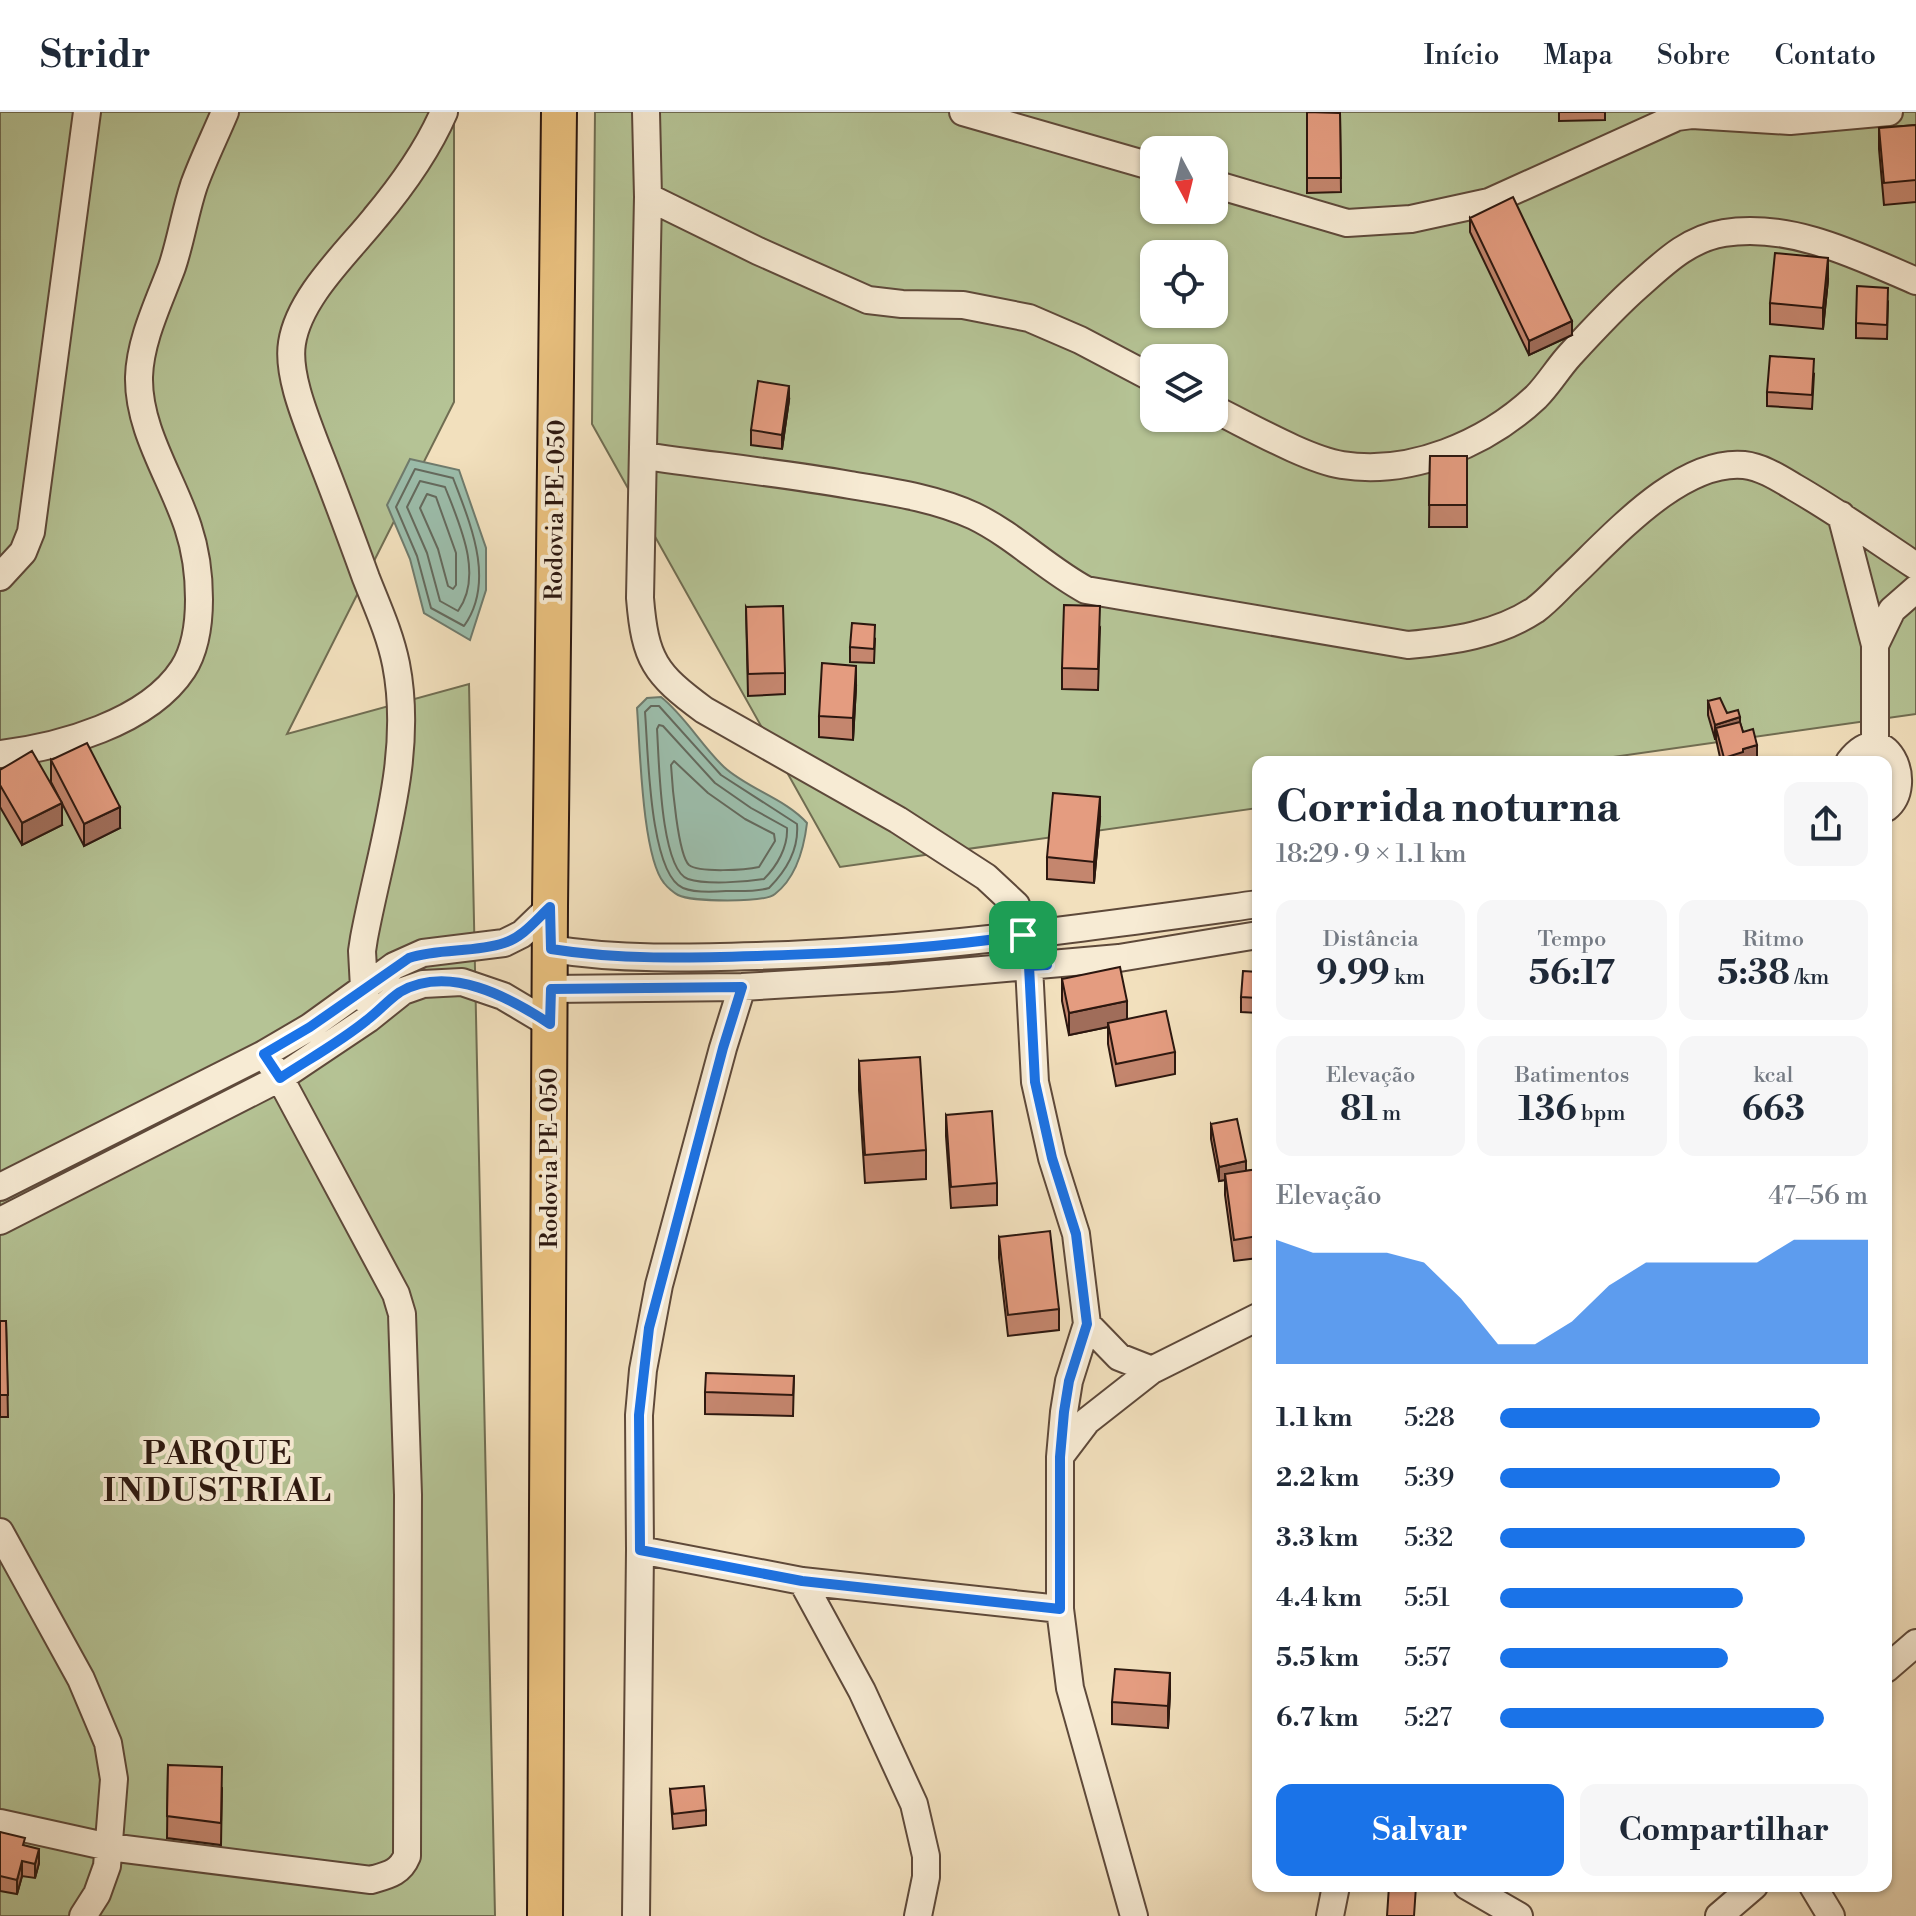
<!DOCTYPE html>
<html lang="pt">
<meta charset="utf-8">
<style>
:root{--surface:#fff;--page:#f6f6f7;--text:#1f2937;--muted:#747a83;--line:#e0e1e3;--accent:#1a73e8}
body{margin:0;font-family:"Libre Bodoni",serif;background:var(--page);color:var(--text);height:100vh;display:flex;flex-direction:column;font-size:30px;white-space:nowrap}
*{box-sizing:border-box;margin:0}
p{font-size:26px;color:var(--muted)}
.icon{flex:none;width:44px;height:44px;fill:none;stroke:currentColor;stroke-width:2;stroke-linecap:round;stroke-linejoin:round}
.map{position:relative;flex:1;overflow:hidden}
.side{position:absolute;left:1252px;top:644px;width:640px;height:1136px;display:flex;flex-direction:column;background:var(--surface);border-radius:16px;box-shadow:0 2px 6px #0004}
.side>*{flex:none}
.needle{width:52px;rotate:173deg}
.controls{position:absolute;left:1140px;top:24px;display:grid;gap:16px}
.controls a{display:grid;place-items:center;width:88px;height:88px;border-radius:16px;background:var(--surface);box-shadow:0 2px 6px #0004;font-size:40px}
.pin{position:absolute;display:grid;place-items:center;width:68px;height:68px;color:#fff;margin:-34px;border-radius:16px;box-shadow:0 4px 12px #0006}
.round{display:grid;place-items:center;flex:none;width:84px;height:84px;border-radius:16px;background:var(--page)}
.summary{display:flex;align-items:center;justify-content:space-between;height:136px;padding:0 24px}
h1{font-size:44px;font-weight:800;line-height:60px}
.metrics{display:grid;grid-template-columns:repeat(3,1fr);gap:12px;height:136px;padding:8px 24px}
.metrics div{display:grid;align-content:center;border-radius:16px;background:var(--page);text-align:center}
.metrics b{font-size:34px;font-weight:800}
.metrics small{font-size:22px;font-weight:400}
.metrics p{font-size:22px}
.chart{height:224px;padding:16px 24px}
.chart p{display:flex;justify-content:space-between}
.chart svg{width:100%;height:144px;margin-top:8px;fill:var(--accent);opacity:.7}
.action{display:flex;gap:16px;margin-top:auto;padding:16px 24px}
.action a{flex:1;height:92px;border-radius:16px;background:var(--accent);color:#fff;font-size:32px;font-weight:800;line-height:92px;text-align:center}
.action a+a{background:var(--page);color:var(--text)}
ul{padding:0 24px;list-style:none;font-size:26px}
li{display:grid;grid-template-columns:128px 96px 1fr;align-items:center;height:60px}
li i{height:20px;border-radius:10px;background:var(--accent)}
header{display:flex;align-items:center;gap:48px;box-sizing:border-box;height:112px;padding:0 40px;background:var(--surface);border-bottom:2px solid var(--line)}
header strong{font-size:38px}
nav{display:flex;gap:44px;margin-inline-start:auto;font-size:28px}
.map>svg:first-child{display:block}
.green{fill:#b5c395;stroke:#706d52;stroke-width:2;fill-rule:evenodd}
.water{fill:#9cbeac;stroke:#6f7b6d;stroke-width:2}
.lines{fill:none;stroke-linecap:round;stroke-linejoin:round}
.shore{stroke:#646a5e;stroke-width:2}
.minor-casing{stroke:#5e493a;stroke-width:30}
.major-casing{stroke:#2c170f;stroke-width:38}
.minor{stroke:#f7ebd4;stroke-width:26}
.major{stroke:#e9c07e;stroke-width:34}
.wall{fill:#c4866e;stroke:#2c170f;stroke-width:2}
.shaded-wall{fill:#a06d5a;stroke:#2c170f;stroke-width:2}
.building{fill:#e49c80;stroke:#2c170f;stroke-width:2}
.route-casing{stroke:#fff;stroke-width:16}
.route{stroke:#1a73e8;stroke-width:10}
.labels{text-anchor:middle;stroke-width:8;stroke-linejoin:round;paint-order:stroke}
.street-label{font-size:24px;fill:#2c170f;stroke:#f7ebd4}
.district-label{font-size:32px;font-weight:bold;letter-spacing:2px;fill:#2c170f;stroke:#f7ebd4}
</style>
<header>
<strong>Stridr</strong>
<nav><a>Início</a><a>Mapa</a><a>Sobre</a><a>Contato</a></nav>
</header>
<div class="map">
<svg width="1916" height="1804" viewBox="0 0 1916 1804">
<rect width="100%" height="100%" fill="#f2e0bd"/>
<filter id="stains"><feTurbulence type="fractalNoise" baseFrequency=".0025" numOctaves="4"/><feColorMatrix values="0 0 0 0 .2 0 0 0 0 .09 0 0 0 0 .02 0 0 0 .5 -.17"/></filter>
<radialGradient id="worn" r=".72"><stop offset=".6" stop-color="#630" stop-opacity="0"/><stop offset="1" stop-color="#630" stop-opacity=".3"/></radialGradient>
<path class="green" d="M0,0H454V290L287,622L469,572L495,1804H0Z
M595,0H1916V602L1578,650H1258V696L840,755L592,312ZM1154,38H1214V98H1154ZM1154,142H1214V202H1154ZM1154,246H1214V306H1154Z"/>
<path class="water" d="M410,347L459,358L486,436V478L470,528L424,501L410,447L387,393Z
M661,585C685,604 701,633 724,655C748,677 786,687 807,711C804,736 797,765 775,782C764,791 692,790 678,783C674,781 667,775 664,771C642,744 640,634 637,596L647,586Z"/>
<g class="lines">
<path class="shore" d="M415,357L453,366C470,411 496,469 464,514L431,496L417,444L396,395Z
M420,369L445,375C459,411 484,463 458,499L440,489L427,441L407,395Z
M427,382L436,385L456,441V473L453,477L448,474L438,437L420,396Z
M651,594H659L721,663L797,712C799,737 786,759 769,776C756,780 740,779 726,779C714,780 695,781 683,776C649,762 648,635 645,600Z
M659,613L663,614L715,671L751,696L787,716C788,735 777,754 764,767C745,770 706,773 688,767C660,757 659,645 657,617Z
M674,649L708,681L745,707L774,722L775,729L759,755C746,758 699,761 689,753C678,743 672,671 671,653Z"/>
<defs>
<path id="minor" d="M646,0L648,85L640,486C645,548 655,562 704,598L898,708L986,765L1016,793L1021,806L1023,823
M963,0L1154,55
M1214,72L1347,111L1411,107L1489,90L1677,5L1692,3L1790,9L1889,0
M648,85L758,139L868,188L902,192L963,193L1029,206L1080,228L1154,267
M1214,297C1249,314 1306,347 1342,353C1410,364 1486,332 1536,285C1549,272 1558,256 1570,243C1592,219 1614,195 1638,174C1665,150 1688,127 1724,121C1790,110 1858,144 1916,169
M644,344C713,354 782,361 850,373C892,380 935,386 974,404C1015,424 1047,457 1086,478L1408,533C1452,529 1497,523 1535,498C1546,490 1556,479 1566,469C1610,428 1679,347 1744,353C1762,355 1779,366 1794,375C1836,399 1875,427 1916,454
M1841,403L1875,533V634
M0,465L23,440L31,420L87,0
M1875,533L1892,498L1916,477
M0,642C59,635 148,611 183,557C206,521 201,454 188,415C172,366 138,318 139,265C140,228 159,190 172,155C181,128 185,100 194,73C203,48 215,24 225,0
M1849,650C1885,602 1916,673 1886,696
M551,837C619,848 688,846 757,844C925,839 1091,815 1258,792
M1029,854L1035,970L1052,1046L1076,1122L1087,1212L1069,1269L1064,1300L1060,1345V1497L1070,1576L1134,1804
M551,877L742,875L891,866L1119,846L1258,823
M366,888L364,876L394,854L423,841L504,831L522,822L550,795
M0,1075L264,942L310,915L364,876L362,839L364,826C381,735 414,644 396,552C390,522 377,494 366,466C350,422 334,379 317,336C306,307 287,262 292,231C299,185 347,141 375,106C401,75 428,37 444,0
M0,1109L280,966L368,907L403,879L423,872L462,870L503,884L550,912
M1087,1212L1119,1245L1152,1258
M1062,1342L1087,1309L1152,1258L1258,1205
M0,1420L81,1567L108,1631L114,1667L107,1754L97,1782L83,1804
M640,1438L802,1469L1060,1497
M802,1469L862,1579L914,1692L926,1744V1765L918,1804
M1886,1557L1916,1531
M0,1711L109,1735L371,1768C388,1763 400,1761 407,1744L408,1383L402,1202L396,1182L280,966L264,942
M1467,1774L1519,1804
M1813,1774L1831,1804
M636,1804L640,1438L639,1303L643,1258L659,1173L723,936L742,875
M1330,1804L1336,1774
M1719,1804L1754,1774"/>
<path id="major" d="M545,1804L550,795L559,0"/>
</defs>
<use href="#minor" class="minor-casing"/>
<use href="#major" class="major-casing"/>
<use href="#minor" class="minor"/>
<use href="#major" class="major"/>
</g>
<path class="wall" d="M1307,0L1340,1L1341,80L1307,81Z
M1559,0H1605V8L1559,9Z
M1916,13V90L1884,93L1879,37V16Z
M1470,106L1572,223L1529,243L1470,120Z
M1828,168L1823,217L1770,212V191Z
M1888,190L1887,227L1856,226V211Z
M1814,262L1812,297L1767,294V280Z
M789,288L782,337L751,333V318Z
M1430,344H1467V415H1429Z
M746,495L785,561V582L748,584Z
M1100,516L1098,578L1062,577V556Z
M875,527L874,551L850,550V535Z
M856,575L853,628L819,625V604Z
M1708,589L1740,611L1743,620L1757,647L1747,650H1721L1716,627H1715L1708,603Z
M51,648L120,716L84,734L51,670Z
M0,658L62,713L22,733L0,695Z
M1100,706L1094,771L1047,767V745Z
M1258,860V901L1241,900V885Z
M1062,867L1127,907L1175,940V962L1116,974L1108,932V915L1069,923L1062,889Z
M859,949L926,1038V1067L865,1071L859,978Z
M946,1003L997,1071V1093L951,1096L946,1024Z
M1211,1012L1246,1059L1258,1057V1146L1234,1149L1225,1083V1068L1219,1069L1211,1027Z
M999,1125L1059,1197V1218L1008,1224L999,1146Z
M0,1209H6L8,1305H0Z
M794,1264L793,1304L705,1302V1280Z
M1170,1582L1168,1616L1112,1612V1590Z
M168,1653L222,1676L221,1733L167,1726Z
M670,1677L706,1698V1713L673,1717Z
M0,1720L25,1734L39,1751L35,1766L22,1764L17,1782L0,1779Z"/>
<path class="shaded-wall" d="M1828,146V168L1823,217V196Z
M1572,209V223L1529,243V229Z
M789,274V288L782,337V323Z
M856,554V575L853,628V606Z
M1740,605V619L1716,616V627H1715V613Z
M1757,633V647L1747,650H1724V646L1743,637Z
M1100,685V706L1094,771V750Z
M62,691V713L22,733V711Z
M120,695V716L84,734V712Z
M1127,889V911H1108V915L1069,923V901Z
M1246,1049V1064L1225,1062V1068L1219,1069V1055Z
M1170,1561V1582L1168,1616V1594Z
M39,1737V1751L35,1766V1752Z
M22,1749V1764L17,1782V1768Z"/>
<path class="building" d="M1307,0L1340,1L1341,66H1307Z
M1916,13V68L1884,71L1879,16Z
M1513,85L1572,209L1529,229L1470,106Z
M1775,141L1828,146L1823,196L1770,191Z
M1857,174L1888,176L1887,213L1856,211Z
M1770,244L1814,247L1812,283L1767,280Z
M758,269L789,274L782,323L751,318Z
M1430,344H1467V393H1429Z
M1064,493L1100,494L1098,557L1062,556Z
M783,494L785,561L748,562L746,495Z
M852,511L875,513L874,537L850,535Z
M822,551L856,554L853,606L819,604Z
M1720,586L1727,601L1738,598L1740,605L1715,613L1708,589Z
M1740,610L1743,620L1753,617L1757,633L1743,637V640L1724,646L1716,616Z
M87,631L120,695L84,712L51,648Z
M32,639L62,691L22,711L0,673V658Z
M1053,681L1100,685L1094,750L1047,745Z
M1120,855L1127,889L1069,901L1062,867Z
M1243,859L1258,860V886L1241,885Z
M1166,899L1175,940L1116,952L1108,911Z
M920,945L926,1038L865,1043L859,949Z
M992,999L997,1071L951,1075L946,1003Z
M1237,1007L1246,1049L1219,1055L1211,1012Z
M1258,1057V1124L1234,1128L1225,1062Z
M1050,1119L1059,1197L1008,1203L999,1125Z
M0,1209H6L8,1283H0Z
M706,1261L794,1264L793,1283L705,1280Z
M1115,1557L1170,1561L1168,1594L1112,1590Z
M168,1653L222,1655L221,1711L167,1704Z
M704,1674L706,1698L673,1702L670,1677Z
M0,1720L25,1726L23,1733L39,1737L35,1752L22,1749L17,1768L0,1764Z
M1389,1774H1416L1414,1804H1387Z"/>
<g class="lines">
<defs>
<path id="route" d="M550,795L551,837C619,848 688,846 757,844C853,841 948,836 1042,820L1047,853L1029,854L1035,970L1052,1046L1076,1122L1087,1212L1069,1269L1064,1300L1060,1345V1497L802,1469L640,1438L639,1303L649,1216L723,936L742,875L551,877L550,912C509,885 449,852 400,880C388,888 379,899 367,908C340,930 309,947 280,966L264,942L310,915L409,846C439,836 474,841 504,831C523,825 536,808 550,795Z"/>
</defs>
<use href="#route" class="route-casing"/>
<use href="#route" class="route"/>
</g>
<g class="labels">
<g class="street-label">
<text transform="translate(555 398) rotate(-89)" y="8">Rodovia PE-050</text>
<text transform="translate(549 1046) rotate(-90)" y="8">Rodovia PE-050</text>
</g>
<g class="district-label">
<text x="218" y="1352">PARQUE<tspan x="218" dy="37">INDUSTRIAL</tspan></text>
</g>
</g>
<rect width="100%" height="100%" filter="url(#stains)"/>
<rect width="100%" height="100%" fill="url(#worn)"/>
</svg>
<div class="controls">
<a><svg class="needle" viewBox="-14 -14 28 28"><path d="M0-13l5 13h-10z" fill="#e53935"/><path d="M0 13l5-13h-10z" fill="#747a83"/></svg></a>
<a><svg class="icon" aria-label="locate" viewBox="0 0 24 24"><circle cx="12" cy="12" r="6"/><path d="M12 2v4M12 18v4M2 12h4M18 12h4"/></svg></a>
<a><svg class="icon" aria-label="layers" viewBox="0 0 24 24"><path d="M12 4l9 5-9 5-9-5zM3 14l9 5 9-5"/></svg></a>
</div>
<div class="pin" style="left:1023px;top:823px;background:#1e9e55"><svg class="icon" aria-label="arrive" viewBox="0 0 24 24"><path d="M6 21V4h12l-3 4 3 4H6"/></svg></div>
<section class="side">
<div class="summary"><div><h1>Corrida noturna</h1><p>18:29 · 9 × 1.1 km</p></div><a class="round"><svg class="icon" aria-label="share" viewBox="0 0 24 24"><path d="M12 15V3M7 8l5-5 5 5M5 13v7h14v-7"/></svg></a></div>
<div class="metrics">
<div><p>Distância</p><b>9.99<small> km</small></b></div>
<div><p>Tempo</p><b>56:17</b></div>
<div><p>Ritmo</p><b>5:38<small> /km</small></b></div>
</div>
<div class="metrics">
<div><p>Elevação</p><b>81<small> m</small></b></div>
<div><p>Batimentos</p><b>136<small> bpm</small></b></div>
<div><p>kcal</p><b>663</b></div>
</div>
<div class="chart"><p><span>Elevação</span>47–56 m</p>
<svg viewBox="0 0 160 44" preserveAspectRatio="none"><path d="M0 44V6L10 10L20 10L30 10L40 13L50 24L60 38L70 38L80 31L90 20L100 13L110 13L120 13L130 13L140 6L150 6L160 6V44z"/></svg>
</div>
<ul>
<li><b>1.1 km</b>5:28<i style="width:87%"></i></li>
<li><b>2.2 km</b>5:39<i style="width:76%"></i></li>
<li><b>3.3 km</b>5:32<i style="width:83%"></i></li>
<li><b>4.4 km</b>5:51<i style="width:66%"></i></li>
<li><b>5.5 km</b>5:57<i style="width:62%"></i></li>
<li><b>6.7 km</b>5:27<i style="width:88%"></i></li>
</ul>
<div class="action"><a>Salvar</a><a>Compartilhar</a></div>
</section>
</div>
